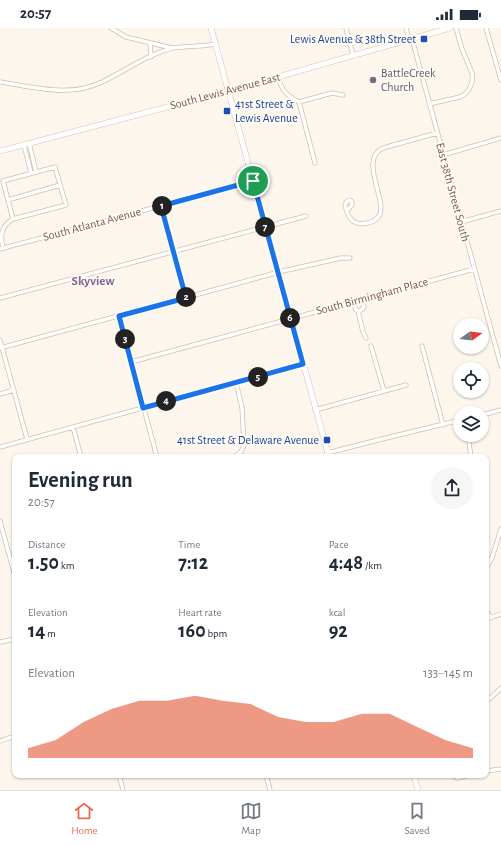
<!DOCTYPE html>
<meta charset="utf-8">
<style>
:root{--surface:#fff;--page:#f6f6f7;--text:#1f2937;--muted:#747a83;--line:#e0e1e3;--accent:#e76f51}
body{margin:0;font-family:"Alegreya Sans",sans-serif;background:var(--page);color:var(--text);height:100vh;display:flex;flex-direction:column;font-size:15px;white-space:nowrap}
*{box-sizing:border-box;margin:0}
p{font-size:13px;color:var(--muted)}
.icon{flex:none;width:22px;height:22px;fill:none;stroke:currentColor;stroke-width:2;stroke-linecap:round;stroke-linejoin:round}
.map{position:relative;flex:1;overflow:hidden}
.sheet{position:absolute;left:12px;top:426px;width:477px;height:324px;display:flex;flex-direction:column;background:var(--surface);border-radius:8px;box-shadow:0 1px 3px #0004}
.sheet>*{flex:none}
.needle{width:26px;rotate:75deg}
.fabs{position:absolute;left:453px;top:290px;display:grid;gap:8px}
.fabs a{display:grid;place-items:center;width:36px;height:36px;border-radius:50%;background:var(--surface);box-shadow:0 1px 3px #0004;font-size:20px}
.pin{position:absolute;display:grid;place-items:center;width:34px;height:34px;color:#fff;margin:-17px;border:2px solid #fff;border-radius:50%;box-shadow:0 1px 4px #0007}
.km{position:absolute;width:20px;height:20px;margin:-10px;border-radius:50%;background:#222;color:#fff;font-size:11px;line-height:20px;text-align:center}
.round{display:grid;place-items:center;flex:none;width:42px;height:42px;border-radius:21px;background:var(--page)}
.headline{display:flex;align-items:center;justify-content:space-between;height:68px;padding:0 16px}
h1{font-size:22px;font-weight:700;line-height:30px}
.figures{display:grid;grid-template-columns:repeat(3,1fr);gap:6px;height:68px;padding:4px 16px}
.figures div{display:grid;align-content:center}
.figures b{font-size:20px;font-weight:700}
.figures small{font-size:11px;font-weight:400}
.figures p{font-size:11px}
.chart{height:112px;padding:8px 16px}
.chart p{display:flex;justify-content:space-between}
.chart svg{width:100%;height:72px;margin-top:4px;fill:var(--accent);opacity:.7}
.status{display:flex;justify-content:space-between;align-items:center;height:28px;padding:0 20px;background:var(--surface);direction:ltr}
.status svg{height:11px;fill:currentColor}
.tabs{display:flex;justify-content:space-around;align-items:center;height:56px;border-top:1px solid var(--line);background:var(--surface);font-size:11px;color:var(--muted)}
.tabs a{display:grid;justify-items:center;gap:2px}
.tabs .selected{color:var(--accent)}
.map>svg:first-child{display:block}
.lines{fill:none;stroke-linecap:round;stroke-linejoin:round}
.street-casing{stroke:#d1beb0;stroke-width:5}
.secondary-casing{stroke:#d6c0b0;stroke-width:6}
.street{stroke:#fff;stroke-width:3.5}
.secondary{stroke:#fff;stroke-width:5}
.route-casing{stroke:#fff;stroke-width:8}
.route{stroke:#1a73e8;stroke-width:5}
.transit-dot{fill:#1a4fb4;stroke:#fffaf3;stroke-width:1.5}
.worship-dot{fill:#6b7280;stroke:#fffaf3;stroke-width:1.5}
.labels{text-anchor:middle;stroke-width:4;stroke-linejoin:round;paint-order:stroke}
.transit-label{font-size:12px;fill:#164399;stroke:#fffaf3;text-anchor:end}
.worship-label{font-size:12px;fill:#5b616d;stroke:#fffaf3;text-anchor:start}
.street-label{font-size:12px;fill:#7a5c4d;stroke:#fffaf3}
.neighbourhood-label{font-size:13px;font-weight:bold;fill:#846695;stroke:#fffaf3}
</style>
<div class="status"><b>20:57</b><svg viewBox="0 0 49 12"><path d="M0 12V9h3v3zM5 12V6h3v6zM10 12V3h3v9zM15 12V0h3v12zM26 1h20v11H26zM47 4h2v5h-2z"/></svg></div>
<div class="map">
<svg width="501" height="762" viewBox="0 0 501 762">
<rect width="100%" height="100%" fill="#fdf6ec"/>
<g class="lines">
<defs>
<path id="street" d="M111,0L126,9L172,20
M346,0L353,27
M406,0L409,11
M486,0L501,52
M412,11L501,338
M150,15L151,29
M278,49C282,63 286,67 299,74L315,135
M0,54C34,59 69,70 102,54C123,44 150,25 173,20C187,18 201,19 215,16
M299,74L332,65L343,67
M429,76L460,69C469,65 474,55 472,45L462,21L456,0
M29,115L36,144
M24,117L31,145
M443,127L501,110
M8,172L60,157
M161,178L186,270
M347,183L352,177V174L350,172L347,173L345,177C346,181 347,187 351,191C357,199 376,196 380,186C386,170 359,131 383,120L437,105
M461,194L501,183
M3,220C0,207 1,198 13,191L66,177L55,139L3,153L13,191
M0,221L253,153
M0,270L306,188
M353,274L356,282L360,283L364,279L362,271
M358,283L363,304L366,310
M119,288L157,429
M0,312L27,411
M371,318L384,363
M422,318L443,397
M0,320L283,243L341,230H350
M131,334L474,241
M0,366L14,362
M315,382L406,357
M482,387L501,382
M73,399L81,429
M468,407L471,429
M0,419L303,336
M327,425L382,411L460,392
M233,429L241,424L244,417L242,380L236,354
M0,493L15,548
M486,540L492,530L501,501
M486,581L490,590
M486,591L501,586
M0,614L15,611
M486,674L501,660
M0,713L15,708
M486,743L501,741
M119,747L123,762
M266,747L270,762
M452,747L457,750L470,747"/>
<path id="secondary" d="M211,0L329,429
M0,123L228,63L450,0
M414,747L418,762"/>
</defs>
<use href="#street" class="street-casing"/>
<use href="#secondary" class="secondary-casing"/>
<use href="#street" class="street"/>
<use href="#secondary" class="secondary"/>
</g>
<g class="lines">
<defs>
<path id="route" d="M253,153L303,336L143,380L119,288L186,270L161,178Z"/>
</defs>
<use href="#route" class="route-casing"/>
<use href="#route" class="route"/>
</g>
<g class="transit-dot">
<rect x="420" y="7" width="8" height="8" rx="2"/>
<rect x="223" y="79" width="8" height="8" rx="2"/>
<rect x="323" y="408" width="8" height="8" rx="2"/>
</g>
<circle class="worship-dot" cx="373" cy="52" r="4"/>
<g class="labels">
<g class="transit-label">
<text x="416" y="15">Lewis Avenue &amp; 38th Street</text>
<text x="235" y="80" text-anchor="start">41st Street &amp;<tspan x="235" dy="14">Lewis Avenue</tspan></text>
<text x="319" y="416">41st Street &amp; Delaware Avenue</text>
</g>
<g class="worship-label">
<text x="381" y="49">BattleCreek<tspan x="381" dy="14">Church</tspan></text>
</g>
<g class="street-label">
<text transform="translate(225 63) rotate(-15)" y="4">South Lewis Avenue East</text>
<text transform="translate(453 164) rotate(75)" y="4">East 38th Street South</text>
<text transform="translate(92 196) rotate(-15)" y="4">South Atlanta Avenue</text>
<text transform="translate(372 268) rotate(-15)" y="4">South Birmingham Place</text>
</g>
<g class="neighbourhood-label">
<text x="93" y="257">Skyview</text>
</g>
</g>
</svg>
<div class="fabs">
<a><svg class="needle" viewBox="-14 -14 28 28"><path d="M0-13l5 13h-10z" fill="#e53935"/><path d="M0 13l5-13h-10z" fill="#747a83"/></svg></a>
<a><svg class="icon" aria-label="locate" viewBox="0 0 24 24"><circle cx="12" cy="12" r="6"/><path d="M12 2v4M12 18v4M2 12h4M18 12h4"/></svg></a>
<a><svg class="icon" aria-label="layers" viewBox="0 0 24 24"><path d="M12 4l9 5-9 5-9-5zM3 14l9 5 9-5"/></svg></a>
</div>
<div class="pin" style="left:253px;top:153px;background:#1e9e55"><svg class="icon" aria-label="arrive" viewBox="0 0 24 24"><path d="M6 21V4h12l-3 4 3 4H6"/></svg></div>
<b class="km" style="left:162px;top:178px">1</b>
<b class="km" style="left:186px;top:269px">2</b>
<b class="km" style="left:125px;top:311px">3</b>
<b class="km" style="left:166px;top:373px">4</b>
<b class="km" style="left:258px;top:349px">5</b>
<b class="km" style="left:290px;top:290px">6</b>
<b class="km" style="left:265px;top:199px">7</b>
<section class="sheet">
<div class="headline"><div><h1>Evening run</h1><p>20:57</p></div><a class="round"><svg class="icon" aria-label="share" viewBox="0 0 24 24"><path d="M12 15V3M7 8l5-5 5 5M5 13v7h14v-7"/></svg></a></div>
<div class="figures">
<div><p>Distance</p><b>1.50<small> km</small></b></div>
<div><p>Time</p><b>7:12</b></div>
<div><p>Pace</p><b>4:48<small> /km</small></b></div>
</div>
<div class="figures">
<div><p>Elevation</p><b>14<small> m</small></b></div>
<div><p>Heart rate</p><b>160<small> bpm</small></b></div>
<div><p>kcal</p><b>92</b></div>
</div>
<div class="chart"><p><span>Elevation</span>133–145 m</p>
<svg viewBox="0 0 160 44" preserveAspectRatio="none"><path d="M0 44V38L10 33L20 22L30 14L40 9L50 9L60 6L70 9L80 11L90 19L100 22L110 22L120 17L130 17L140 25L150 33L160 38V44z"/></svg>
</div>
</section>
</div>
<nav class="tabs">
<a class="selected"><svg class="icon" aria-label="home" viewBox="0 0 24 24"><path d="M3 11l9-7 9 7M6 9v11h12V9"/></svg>Home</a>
<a><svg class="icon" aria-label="map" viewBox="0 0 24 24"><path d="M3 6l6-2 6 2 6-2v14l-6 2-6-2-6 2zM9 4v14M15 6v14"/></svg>Map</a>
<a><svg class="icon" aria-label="saved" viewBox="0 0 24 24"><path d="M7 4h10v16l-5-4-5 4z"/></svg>Saved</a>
</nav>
